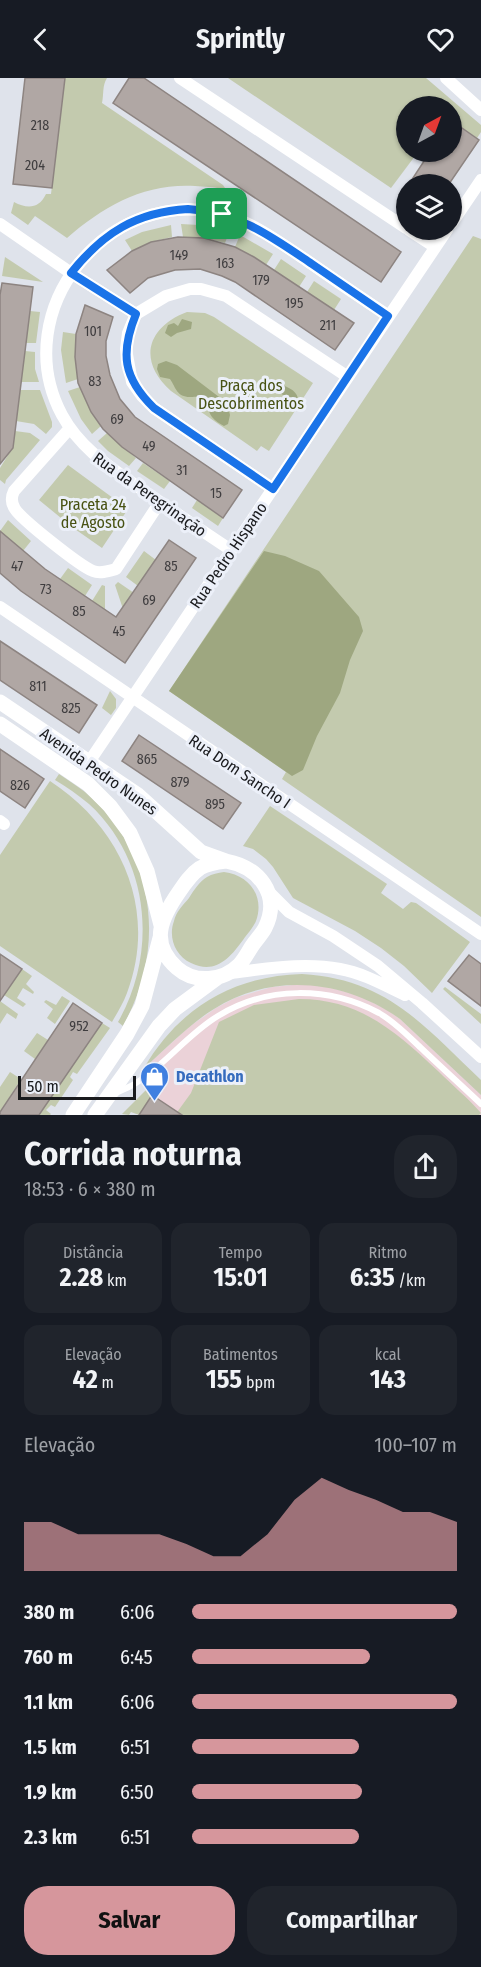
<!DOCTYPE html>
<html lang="pt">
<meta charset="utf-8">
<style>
:root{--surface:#171b24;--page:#20242c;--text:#f1f3f6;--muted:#9ea1a6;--accent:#d6969c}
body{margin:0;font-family:"Fira Sans Condensed",sans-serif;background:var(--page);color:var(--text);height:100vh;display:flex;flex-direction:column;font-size:22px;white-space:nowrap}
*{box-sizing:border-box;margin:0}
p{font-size:20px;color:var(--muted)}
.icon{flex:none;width:33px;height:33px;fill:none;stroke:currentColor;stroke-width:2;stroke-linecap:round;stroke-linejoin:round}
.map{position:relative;height:1037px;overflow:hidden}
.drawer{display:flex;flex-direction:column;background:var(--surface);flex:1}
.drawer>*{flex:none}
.needle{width:39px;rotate:41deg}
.tools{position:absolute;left:396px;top:18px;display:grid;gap:12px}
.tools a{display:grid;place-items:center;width:66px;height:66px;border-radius:50%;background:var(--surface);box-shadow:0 2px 4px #0004;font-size:30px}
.scale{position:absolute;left:18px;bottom:15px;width:118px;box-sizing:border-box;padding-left:6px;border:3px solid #191a1d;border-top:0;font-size:16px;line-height:21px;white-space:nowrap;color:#191a1d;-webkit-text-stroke:4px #ecf0f9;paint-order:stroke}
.pin{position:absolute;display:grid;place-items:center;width:51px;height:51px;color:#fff;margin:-26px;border-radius:12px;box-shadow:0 3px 9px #0006}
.round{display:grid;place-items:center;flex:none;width:63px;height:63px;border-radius:24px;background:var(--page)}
.head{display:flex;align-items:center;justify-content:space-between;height:102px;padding:0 24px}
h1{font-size:33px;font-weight:700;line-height:45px}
.metrics{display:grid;grid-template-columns:repeat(3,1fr);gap:9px;height:102px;padding:6px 24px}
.metrics div{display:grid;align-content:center;border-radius:15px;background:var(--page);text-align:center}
.metrics b{font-size:26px;font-weight:700}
.metrics small{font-size:16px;font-weight:400}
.metrics p{font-size:16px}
.chart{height:168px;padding:12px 24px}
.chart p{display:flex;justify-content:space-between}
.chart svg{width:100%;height:108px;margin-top:6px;fill:var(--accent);opacity:.7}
.cta{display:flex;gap:12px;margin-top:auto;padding:12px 24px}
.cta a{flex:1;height:69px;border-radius:24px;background:var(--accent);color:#111;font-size:24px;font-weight:700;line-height:69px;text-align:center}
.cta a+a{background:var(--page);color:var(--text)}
ul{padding:0 24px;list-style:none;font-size:20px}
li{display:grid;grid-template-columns:96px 72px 1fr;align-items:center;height:45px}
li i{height:15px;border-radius:8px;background:var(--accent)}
header{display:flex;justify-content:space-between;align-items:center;height:78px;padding:0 24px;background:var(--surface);font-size:27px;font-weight:700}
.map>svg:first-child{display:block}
.commercial{fill:#ebd2d8}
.green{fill:#c3caae}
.forest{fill:#9ea780}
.building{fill:#b0a7a4;stroke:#8d8481;stroke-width:1.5}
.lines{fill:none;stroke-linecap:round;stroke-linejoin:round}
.service{stroke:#fff;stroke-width:6}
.minor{stroke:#fff;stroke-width:12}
.tertiary{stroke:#fff;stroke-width:15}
.route-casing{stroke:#fff;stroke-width:12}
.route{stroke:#1a73e8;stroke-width:8}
.labels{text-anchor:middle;stroke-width:6;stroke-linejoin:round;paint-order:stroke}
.number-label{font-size:14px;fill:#3f3d3f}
.park-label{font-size:16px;fill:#485213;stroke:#ecf0f9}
.street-label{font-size:16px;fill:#191a1d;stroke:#ecf0f9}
.shop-label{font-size:16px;font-weight:bold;fill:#366cbe;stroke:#ecf0f9;text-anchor:start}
</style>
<header><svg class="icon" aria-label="back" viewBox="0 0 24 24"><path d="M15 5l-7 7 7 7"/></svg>Sprintly<svg class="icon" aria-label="heart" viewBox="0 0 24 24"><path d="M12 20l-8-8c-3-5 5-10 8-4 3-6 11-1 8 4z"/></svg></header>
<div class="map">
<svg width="481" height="1037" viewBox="0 0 481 1037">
<rect width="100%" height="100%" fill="#dfe3eb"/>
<path class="commercial" d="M304,906L324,908L357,917L386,931L400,941L481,1017V1037H139L161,1004L144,992V990L189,949L216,930L235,920L272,909Z"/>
<path class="green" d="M65,0H107C102,8 104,16 102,25L223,107L225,110L223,112C214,108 204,109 195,108C144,105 104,128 67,160L35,138L28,147L11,135L14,124C27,131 39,131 46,116H51Z
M228,0H426L481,47V54L477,60L452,43V28H406V74H418L391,110Z
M181,146L217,148L230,152L225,165L204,160L183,159Z
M171,147L172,159L151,164L132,173L125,162L142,154Z
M240,157L273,176L266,187L235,169Z
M473,158L481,161V839L282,701L286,694L169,613Z
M5,179L43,204L2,198Z
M281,181L306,198L299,209L274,192Z
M314,203L341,221L334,232L307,214Z
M30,233L40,234L36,265H26Z
M187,234L205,235L214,239L313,305L269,373L261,368L257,373L171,313C137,283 147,249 187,234Z
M63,254L76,256L75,279L78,301L66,305L61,272Z
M25,273L35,274V291L39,304H21Z
M80,309L101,348L92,356L81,341L68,313Z
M20,312H40L52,344V349L46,356L34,346L16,343Z
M15,353L30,355L40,362L6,402L5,406L0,402V390L8,377Z
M107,355L136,380L129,388L108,373L98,363Z
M143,385L170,403L164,411L137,393Z
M68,387L128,431L102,470L72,449L39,422Z
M197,422L223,440L218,448L192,430Z
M8,442L31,463L23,473L0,453Z
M144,473L156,482L138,508L126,499Z
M68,490L92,507L85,518L60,501Z
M118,504L134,515L123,531L115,507Z
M102,507L105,508V532L92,523Z
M110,613L116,621V630L111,637L102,630Z
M59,696C68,702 77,708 85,714C156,774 167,869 123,948L118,944C158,874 150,782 89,726C78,717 67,709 55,702Z
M50,703C122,750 158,832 127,915C123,926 117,935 112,944L0,868V777Z
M270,728L387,806L381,815L403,831L411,824L416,825L470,864L432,915L404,888L381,870L355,853L293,820L273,789L266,781L253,771L243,768Z
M224,794C249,797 265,818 256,843C253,850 247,856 243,862C230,880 215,897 191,885C175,878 168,859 174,843C176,834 183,827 189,820C194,812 199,804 207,799C212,796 218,795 224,794Z
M22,891L32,898L26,906L34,914L33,916L23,910L17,920L26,926L23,929L4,917Z
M302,896C387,901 423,947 481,1002V1017L400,941C345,902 273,894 214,931C188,947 167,970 144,990C179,930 233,898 302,896Z
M445,909L481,936V946L443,911Z
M62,918L70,923L55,946L47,940L53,931L44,924L46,922L56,927Z
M299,921C360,921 396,954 438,993C452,1007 468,1020 481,1035L479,1037H175L191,1015L219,944L254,927Z
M0,923L18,936L16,941L7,935L0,946Z
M102,945L110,950L77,996L73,994L70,999L73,1002L55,1029L51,1027L46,1032L51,1036L50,1037H39Z
M37,955L48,962L35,981L24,973Z
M10,994L21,1001L0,1034V1009Z
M146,1012L152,1017L139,1037L131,1034L129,1037L122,1036Z"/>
<path class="forest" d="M182,241L192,244L191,251L177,255L171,259L165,255L168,247L174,245L178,248Z
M166,283L177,287L227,325L230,337L228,346L224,348C220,346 215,343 212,339C208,333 206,324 199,320C196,318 193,319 190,319C177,319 176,310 170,301L160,299L157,291L158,286Z
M266,302C277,306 299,309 298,323L295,325C282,317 276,309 260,309L257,307L260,303Z
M264,473L285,478L319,493L359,539L363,553L350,582L340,615L317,658L303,692L292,698L169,613Z"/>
<path class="building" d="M25,0H65L52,110L13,106Z
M129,0H144L401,174L381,204L113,25Z
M452,43L479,62L449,106H409L430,74H452Z
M178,159L204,160L235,169L254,179L354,245L335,272L235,204L222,198L200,191L175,192L148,200L130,215L107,192L132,173L151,164Z
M2,205L33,209L13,370L0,386V217Z
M85,227L113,239L106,263V278L110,297L120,321L135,339L242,412L223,440L122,369L103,351L91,334L78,305L75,279L76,256Z
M0,453L45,491L116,539L169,462L196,480L125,585L21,513L0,495Z
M0,563L97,627L79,655L0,602Z
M139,657L241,725L223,751L122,683Z
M0,671L44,701L25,730L0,713Z
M0,876L22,891L0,923Z
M469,877L481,886V928L448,903Z
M73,925L102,945L39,1037H0V1034Z
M152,1017L182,1037H139Z"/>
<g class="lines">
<path class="service" d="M116,1015C122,1012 130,1009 136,1005C165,987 188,956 218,938C267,908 328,908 379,935C395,944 408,958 421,970C441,989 461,1007 481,1026"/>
<path class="minor" d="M180,0L406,150
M446,0L481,32
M452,145L481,102
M0,146L71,195L136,236
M409,152L435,169
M70,350L14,413C11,419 11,425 15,431C22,442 80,488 93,493C100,496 109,493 116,491L160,424
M273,411L154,330L142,318L132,304L126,271L128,255L136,236L166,218L190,211H201L226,218L348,299
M231,472C202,453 173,433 144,413C113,391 81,372 62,337C6,232 109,106 223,136C254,145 279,164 306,182C333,201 361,220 389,238
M0,529L481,856
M89,684L447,152
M0,743L4,746
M268,813L289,834L333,858L378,888L422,925L481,979
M229,895C266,891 303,884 340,891C363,895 384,907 405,917"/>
<path class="tertiary" d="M0,624L138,717L201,774L226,783
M0,646L88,706L110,728L130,755L147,793L161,847
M226,783C258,789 282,816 265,850C262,856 256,862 252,868C248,874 244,882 239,887C223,903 195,906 177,890C149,865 161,840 179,814C185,805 191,796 200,790C208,785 217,784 226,783Z
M73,1037L127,956L142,928L160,860
M95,1037L159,948L175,931L217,900"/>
</g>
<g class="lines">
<defs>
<path id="route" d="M188,131C239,134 272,159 312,186C338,204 363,221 388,238L273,411L154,330C123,300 120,275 136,236L71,195C103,155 136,134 188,131Z"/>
</defs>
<use href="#route" class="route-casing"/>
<use href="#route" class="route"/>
</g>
<defs>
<symbol id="shop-pin" viewBox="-11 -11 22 30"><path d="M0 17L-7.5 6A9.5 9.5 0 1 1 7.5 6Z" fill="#3f7fe0" stroke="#ecf0f9"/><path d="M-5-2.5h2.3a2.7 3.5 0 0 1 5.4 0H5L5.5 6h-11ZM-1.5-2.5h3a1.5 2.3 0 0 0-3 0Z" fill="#fff"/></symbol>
</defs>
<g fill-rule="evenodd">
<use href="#shop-pin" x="138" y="982" width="33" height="45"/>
</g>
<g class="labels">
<g class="number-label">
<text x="40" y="52">218</text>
<text x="35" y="92">204</text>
<text x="179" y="182">149</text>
<text x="225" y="190">163</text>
<text x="261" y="207">179</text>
<text x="294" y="230">195</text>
<text x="328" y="252">211</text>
<text x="93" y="258">101</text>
<text x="95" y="308">83</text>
<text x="117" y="346">69</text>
<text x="149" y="373">49</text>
<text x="182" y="397">31</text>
<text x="216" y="420">15</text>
<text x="17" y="493">47</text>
<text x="171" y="493">85</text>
<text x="46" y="516">73</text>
<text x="149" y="527">69</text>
<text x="79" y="538">85</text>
<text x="119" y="558">45</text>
<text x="38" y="613">811</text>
<text x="71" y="635">825</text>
<text x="147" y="686">865</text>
<text x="180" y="709">879</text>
<text x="20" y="712">826</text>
<text x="215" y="731">895</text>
<text x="79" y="953">952</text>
</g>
<g class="park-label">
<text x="251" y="313">Praça dos<tspan x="251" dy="18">Descobrimentos</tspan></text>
<text x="93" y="432">Praceta 24<tspan x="93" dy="18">de Agosto</tspan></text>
</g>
<g class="street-label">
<text transform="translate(150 416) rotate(35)" y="6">Rua da Peregrinação</text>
<text transform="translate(228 477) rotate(-56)" y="6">Rua Pedro Hispano</text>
<text transform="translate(99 693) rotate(35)" y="6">Avenida Pedro Nunes</text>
<text transform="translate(240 693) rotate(34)" y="6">Rua Dom Sancho I</text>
</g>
<g class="shop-label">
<text x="176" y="1004">Decathlon</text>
</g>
</g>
</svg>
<div class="tools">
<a><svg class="needle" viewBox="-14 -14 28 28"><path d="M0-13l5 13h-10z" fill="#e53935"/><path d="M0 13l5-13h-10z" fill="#9ea1a6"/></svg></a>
<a><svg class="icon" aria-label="layers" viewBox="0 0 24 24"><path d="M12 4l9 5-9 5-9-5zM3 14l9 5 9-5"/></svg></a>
</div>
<div class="scale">50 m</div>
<div class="pin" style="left:222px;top:136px;background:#1e9e55"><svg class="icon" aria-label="arrive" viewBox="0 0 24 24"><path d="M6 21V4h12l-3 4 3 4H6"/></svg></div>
</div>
<section class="drawer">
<div class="head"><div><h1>Corrida noturna</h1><p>18:53 · 6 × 380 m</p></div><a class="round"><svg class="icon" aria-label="share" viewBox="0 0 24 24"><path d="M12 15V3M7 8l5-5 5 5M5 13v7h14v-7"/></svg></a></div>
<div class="metrics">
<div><p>Distância</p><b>2.28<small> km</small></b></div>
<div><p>Tempo</p><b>15:01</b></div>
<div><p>Ritmo</p><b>6:35<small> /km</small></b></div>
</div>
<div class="metrics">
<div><p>Elevação</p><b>42<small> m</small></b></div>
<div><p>Batimentos</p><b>155<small> bpm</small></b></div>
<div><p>kcal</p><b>143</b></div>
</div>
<div class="chart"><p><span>Elevação</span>100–107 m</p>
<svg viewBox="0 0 160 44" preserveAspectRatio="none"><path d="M0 44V24L10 24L20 29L30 29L40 29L50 29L60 33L70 38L80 38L90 29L100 15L110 6L120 11L130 15L140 20L150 20L160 24V44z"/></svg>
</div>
<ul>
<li><b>380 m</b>6:06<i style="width:100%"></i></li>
<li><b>760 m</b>6:45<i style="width:67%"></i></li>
<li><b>1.1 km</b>6:06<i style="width:100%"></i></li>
<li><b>1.5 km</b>6:51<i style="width:63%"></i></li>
<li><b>1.9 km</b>6:50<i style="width:64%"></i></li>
<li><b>2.3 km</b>6:51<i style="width:63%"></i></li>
</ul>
<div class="cta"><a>Salvar</a><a>Compartilhar</a></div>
</section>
